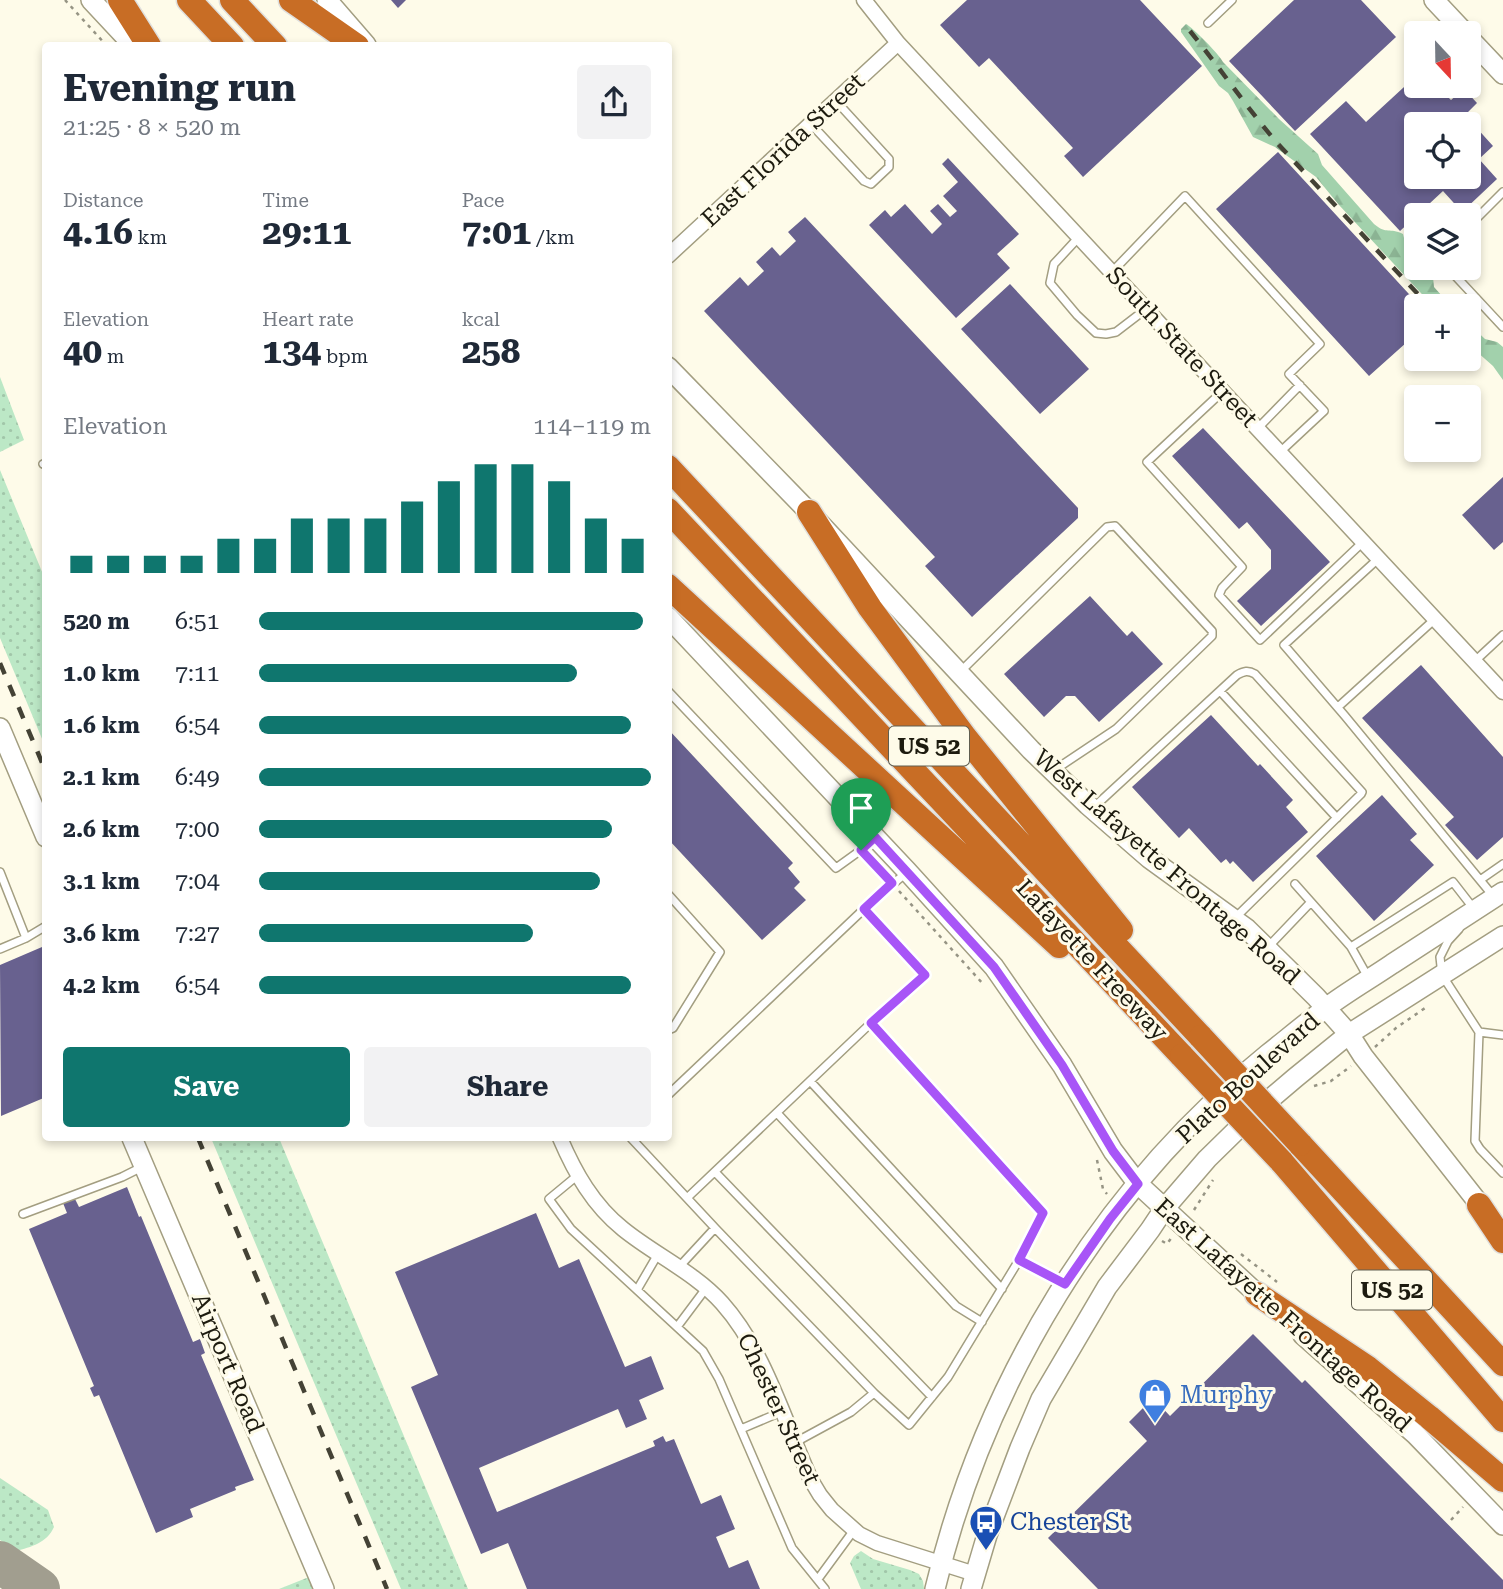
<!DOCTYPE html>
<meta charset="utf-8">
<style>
:root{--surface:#fff;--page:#f2f2f3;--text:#1f2937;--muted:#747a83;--accent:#0f766e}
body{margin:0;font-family:"Roboto Serif",serif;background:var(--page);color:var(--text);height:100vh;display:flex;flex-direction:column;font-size:26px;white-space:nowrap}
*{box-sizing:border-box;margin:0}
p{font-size:23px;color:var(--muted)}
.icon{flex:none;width:38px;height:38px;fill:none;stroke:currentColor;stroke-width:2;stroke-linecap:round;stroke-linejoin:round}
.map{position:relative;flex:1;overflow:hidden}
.drawer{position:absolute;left:42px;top:42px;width:630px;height:1099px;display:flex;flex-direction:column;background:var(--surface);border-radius:7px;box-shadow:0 4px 10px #0003}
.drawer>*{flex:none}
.needle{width:46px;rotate:158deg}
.fabs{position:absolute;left:1404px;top:21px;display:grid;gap:14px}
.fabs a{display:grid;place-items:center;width:77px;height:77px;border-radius:7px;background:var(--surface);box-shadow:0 4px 10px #0003;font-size:35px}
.pin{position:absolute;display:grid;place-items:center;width:60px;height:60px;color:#fff;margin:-72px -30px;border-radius:50% 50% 50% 0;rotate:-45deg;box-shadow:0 0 7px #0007}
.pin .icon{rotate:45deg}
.round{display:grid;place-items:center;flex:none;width:74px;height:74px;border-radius:7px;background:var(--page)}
.overview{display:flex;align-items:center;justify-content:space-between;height:119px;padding:0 21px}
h1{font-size:38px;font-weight:700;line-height:52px}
.metrics{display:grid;grid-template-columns:repeat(3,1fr);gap:10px;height:119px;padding:7px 21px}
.metrics div{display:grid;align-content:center}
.metrics b{font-size:35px;font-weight:700}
.metrics small{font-size:19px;font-weight:400}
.metrics p{font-size:19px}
.chart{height:196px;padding:14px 21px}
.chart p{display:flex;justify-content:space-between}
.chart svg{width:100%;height:126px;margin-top:7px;stroke:var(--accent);stroke-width:6}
.primary-button{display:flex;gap:14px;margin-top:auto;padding:14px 21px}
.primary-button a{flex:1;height:80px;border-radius:7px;background:var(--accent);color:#fff;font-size:28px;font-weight:700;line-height:80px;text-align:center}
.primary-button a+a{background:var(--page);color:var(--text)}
ul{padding:0 21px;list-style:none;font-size:23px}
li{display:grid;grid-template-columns:112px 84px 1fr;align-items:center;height:52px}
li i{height:18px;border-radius:9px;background:var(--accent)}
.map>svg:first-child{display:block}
.grass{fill:url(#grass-dots)}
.forest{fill:url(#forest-firs)}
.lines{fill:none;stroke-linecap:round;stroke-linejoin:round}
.taxiway{stroke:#a19e8f;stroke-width:42}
.building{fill:#68618f;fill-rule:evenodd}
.lane-casing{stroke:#a39e81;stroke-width:10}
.street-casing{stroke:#a39e81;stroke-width:17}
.secondary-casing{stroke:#a39e81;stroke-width:22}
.highway-casing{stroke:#dfdfdd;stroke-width:27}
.path{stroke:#969484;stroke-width:2.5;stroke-dasharray:3.5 5;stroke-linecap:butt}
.lane{stroke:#fff;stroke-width:7}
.street{stroke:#fff;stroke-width:14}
.secondary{stroke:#fff;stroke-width:19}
.highway{stroke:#c86d25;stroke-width:24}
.rail{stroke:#444235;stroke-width:4.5;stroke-dasharray:12 12;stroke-linecap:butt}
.highway-bridge-casing{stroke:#dfdfdd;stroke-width:27;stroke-linecap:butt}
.highway-bridge{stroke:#c86d25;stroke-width:24}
.route-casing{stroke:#fff;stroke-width:14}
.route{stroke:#a855f7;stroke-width:9}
.labels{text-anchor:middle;stroke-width:6;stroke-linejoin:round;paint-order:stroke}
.shield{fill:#fefbe9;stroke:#605e50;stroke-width:2}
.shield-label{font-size:23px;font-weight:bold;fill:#1d1b0f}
.street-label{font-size:24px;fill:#1d1b0f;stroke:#fefbe9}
.shop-label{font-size:24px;fill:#366cbe;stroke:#fefbe9;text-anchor:start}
.transit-label{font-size:24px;fill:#164399;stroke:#fefbe9;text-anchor:start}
</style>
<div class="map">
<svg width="1503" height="1589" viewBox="0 0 1503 1589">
<defs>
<pattern id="grass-dots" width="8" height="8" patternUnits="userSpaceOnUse" patternTransform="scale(1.75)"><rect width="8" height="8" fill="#bce8c6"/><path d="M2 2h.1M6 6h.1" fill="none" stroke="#a1c6a9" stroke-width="1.8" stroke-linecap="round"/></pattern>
<pattern id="forest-firs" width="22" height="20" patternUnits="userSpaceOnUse" patternTransform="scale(1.75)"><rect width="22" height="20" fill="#a2d1ac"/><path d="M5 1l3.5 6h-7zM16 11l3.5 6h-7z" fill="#8bb393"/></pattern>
</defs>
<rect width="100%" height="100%" fill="#fefbe9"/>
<path class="grass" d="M0,377L24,440L0,452Z
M0,470L45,579V746L0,638Z
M211,1138H279L468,1589H401Z
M0,1478L48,1510L54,1527C47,1543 31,1547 16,1551L0,1540Z
M861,1551L873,1559L910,1570L919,1574L923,1581L924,1589H861L850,1563L854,1556Z
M309,1577L314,1589H279Z"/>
<path class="forest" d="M1186,24C1192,27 1220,55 1223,62L1279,119L1318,154L1322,165L1374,224C1387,235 1389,227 1403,234L1405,242L1416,254V268H1429L1433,277L1434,287L1451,306H1433L1339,205L1316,177L1275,147L1253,137L1233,101L1228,93L1219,86L1181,32V29Z
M1468,323L1485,339L1497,342L1503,347V380L1493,366L1468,344Z"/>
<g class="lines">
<path class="taxiway" d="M0,1562L39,1589"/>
</g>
<path class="building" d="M391,0H406L398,8Z
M967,0H1140L1202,66L1083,177L1064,156L1073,148L989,58L979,67L940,25Z
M1294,0H1361L1396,37L1295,131L1229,61Z
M1416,76V86H1437L1451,100L1464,89L1477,103L1465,115L1493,146L1479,159L1497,179L1462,212L1443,191L1400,231L1310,134L1346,101L1366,122ZM1416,124H1468V177H1416Z
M1278,152L1420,306H1416V334L1369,376L1216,209Z
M948,158L1019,234L997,254L1010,268L956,318L869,225L885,210L891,217L905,204L932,234L942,224L930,211L938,204L950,217L957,211L943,196L958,182L942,164Z
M805,217L1078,508V518L972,617L925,566L935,557L704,311L740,277L748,286L764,271L756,262L772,247L780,256L796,241L788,232Z
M1010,284L1089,369L1040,414L961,329Z
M1203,428L1330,562L1261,626L1237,601L1271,569V550L1247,522L1239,529L1172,456Z
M1503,477V542L1494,550L1462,515Z
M1090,596L1127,636L1132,631L1163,664L1099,722L1075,696H1066L1044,717L1004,674Z
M1421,665L1503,757V837L1477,860L1445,825L1454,817L1362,718Z
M1211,715L1258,766L1260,764L1293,800L1286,807L1308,832L1253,882L1233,861L1230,864L1226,859L1221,863L1189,828L1179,838L1132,787Z
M668,729L793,863L788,868L800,882L794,888L806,900L762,940L668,839Z
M1382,795L1417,834L1410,840L1434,865L1374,921L1316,856Z
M42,947L46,955V1097L1,1116L0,965Z
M127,1187L139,1217L141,1216L193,1342L200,1339L205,1353L201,1355L254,1480L235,1487L236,1490L190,1509L193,1517L156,1533L99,1395L94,1397L90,1388L94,1386L29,1229L67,1213L63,1203L75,1199L79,1207Z
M536,1213L559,1268L579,1259L625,1367L651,1356L664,1389L639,1400L647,1419L626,1428L618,1409L479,1468L497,1512L655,1446L653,1441L663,1436L666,1442L674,1439L701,1504L721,1495L735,1529L716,1537L729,1568L748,1560L760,1589H527L508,1543L481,1554L411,1387L438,1375L395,1272Z
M1253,1334L1302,1383L1305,1380L1503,1580V1589H1098L1048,1538L1147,1441L1129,1422L1153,1398L1170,1416Z"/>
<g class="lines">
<defs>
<path id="lane" d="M1208,23L1232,0
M811,124L864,181L871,184L889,167V159L836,101
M1468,227L1503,192
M1079,237L1054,264L1050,283L1077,315L1096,333L1106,334L1116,332L1146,309
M1448,268L1503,327
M1112,272L1185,196L1320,344L1289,374L1324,411L1280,452
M1223,391L1147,462L1242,567L1222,588L1219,595L1260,640L1363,542
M1258,428L1300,385
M43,464L46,463
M1379,558L1284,645L1345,716L1494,897
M1475,661L1503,635
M960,672L1107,527L1115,526L1117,528L1212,631V636L1116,729L1053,771
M668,691L836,868L861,850L874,837
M1220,691L1337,818
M1338,707L1435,619
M1093,808L1237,675C1244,671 1248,670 1255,674L1362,792L1361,794L1234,919
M0,872L26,938
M1480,880L1503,864
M1295,884L1351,947L1453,882L1474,909
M668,894L720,952L673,1028L668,1030
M864,909L907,872
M1459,929L1448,941L1440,957L1442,975L1479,1032L1475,1141L1480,1149L1503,1173
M1268,947L1311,902
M1351,947L1369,979
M0,949L26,938L46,926
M1479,1032L1503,1035
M810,1081L1002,1289
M668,1095L864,909L925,975L871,1023L1043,1213L1019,1260L1064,1284
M777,1113L956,1306L982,1322
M631,1138L715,1228
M715,1172L932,1397
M578,1175L549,1199L571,1229L703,1351L719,1379L792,1548L825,1589
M687,1198L871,1023
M23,1214L122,1177L142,1167
M679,1267L715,1228L874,1393
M637,1290L658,1254
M677,1327L707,1287
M741,1429L781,1412
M794,1443L851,1412L874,1393L909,1425L948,1377L1019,1260
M818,1579L854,1530"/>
<path id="street" d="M864,0L898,43L1503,692
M668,256L898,43
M560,1138C575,1173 593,1205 623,1229C655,1255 694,1272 722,1303C765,1351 784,1421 811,1480L820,1495L832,1510L859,1534L877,1543L975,1574"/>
<path id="secondary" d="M91,0L134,46
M327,0L366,45
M1434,0L1465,33
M1468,37L1503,74
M668,367L809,512L1031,750L1088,805L1149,858L1247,929L1316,997L1349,1034L1363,1056L1488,1215
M668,617L907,871L994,967L1062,1065L1113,1151L1138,1184L1268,1304
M0,728L46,837
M132,1138L324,1589
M1303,1335L1416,1435L1503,1525
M935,1589C984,1383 1102,1188 1268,1054C1287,1039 1306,1023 1326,1008C1347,992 1370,979 1392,964C1429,940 1466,916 1503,892
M971,1589L987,1535L1020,1448L1041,1399L1107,1287L1150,1230L1164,1209L1207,1159L1255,1112L1295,1078L1349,1034L1503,936"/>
<path id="highway" d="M120,0L149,46
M189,0L232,46
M232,0L275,46
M291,0L357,46
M668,467L1201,1037
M668,510L1182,1056
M809,512L870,608L965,737L1121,930
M668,586L1059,946
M1300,1144L1503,1364
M1281,1161L1503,1420
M1479,1205L1503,1241
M1257,1294L1368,1368L1429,1417L1503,1480"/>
</defs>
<use href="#lane" class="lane-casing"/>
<use href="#street" class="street-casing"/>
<use href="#secondary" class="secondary-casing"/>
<use href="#highway" class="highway-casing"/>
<path class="path" d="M65,0L107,46
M868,857L885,876
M899,891L984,985
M1375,1047L1396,1028L1428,1006
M1314,1086L1331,1081L1351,1066
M1097,1160L1103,1189L1107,1194
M1194,1210L1213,1180
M1162,1241L1167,1244L1172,1237
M1241,1254L1277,1282
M1451,1520L1463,1507"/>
<use href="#lane" class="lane"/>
<use href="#street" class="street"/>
<use href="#secondary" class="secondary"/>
<use href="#highway" class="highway"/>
<path class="rail" d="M1190,31C1220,68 1247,108 1278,144L1429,306
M0,663L46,772
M198,1138L387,1589"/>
<defs>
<path id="highway-bridge" d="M1201,1037L1300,1144
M1182,1056L1281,1161"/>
</defs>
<use href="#highway-bridge" class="highway-bridge-casing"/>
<use href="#highway-bridge" class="highway-bridge"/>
</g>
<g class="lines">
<defs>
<path id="route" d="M875,837L994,967L1062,1065L1113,1151L1138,1184L1110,1219L1065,1284L1019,1260L1043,1213L871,1023L925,975L864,909L892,883L861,850Z"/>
</defs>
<use href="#route" class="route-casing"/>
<use href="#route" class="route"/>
</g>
<defs>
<symbol id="shop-pin" viewBox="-11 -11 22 30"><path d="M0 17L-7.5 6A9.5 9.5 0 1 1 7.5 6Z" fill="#3f7fe0" stroke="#fefbe9"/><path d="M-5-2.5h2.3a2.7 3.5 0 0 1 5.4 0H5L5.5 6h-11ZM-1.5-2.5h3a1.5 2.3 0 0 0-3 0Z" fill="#fff"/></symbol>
<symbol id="bus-pin" viewBox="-11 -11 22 30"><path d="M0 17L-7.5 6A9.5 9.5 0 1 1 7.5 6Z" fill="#1a4fb4" stroke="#fefbe9"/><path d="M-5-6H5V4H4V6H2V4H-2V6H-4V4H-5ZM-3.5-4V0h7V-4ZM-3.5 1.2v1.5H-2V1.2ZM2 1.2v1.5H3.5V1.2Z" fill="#fff"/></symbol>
</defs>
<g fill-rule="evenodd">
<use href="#shop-pin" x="1136" y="1376" width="38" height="52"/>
<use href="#bus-pin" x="967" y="1503" width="38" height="52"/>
</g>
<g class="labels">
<g class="shield">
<rect x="889" y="726.5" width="80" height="39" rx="5"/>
<rect x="1352" y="1270.5" width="80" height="39" rx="5"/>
</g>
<g class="shield-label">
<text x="929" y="754">US 52</text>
<text x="1392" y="1298">US 52</text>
</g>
<g class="street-label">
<text transform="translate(783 150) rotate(-43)" y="8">East Florida Street</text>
<text transform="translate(1182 347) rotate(47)" y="8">South State Street</text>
<text transform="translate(1167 867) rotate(41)" y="8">West Lafayette Frontage Road</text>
<text transform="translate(1092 960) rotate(47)" y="8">Lafayette Freeway</text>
<text transform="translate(1248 1078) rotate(-42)" y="8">Plato Boulevard</text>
<text transform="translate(1283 1315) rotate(42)" y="8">East Lafayette Frontage Road</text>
<text transform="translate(228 1363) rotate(67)" y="8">Airport Road</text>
<text transform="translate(779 1409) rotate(65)" y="8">Chester Street</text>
</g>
<g class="shop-label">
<text x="1180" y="1403">Murphy</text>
</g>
<g class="transit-label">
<text x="1010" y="1530">Chester St</text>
</g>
</g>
</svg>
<div class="fabs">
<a><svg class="needle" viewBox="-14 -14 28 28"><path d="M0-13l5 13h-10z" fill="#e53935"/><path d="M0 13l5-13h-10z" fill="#747a83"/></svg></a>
<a><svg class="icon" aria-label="locate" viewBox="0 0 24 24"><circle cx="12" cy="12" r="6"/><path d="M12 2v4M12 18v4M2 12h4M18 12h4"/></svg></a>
<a><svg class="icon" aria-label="layers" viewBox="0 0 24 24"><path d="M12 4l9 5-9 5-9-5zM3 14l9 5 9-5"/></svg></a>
<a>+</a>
<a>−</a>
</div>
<div class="pin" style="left:861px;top:850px;background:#1e9e55"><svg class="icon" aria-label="arrive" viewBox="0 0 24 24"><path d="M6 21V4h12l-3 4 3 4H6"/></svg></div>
<section class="drawer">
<div class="overview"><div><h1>Evening run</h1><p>21:25 · 8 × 520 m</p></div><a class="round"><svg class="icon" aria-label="share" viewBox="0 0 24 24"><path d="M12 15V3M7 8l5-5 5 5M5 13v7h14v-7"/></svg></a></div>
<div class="metrics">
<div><p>Distance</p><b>4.16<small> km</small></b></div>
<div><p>Time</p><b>29:11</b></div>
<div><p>Pace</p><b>7:01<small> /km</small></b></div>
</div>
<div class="metrics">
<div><p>Elevation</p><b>40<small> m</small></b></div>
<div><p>Heart rate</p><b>134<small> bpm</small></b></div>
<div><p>kcal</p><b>258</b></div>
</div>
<div class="chart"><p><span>Elevation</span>114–119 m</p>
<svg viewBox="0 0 160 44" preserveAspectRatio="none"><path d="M5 44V38M15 44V38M25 44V38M35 44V38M45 44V32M55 44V32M65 44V25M75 44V25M85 44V25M95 44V19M105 44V12M115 44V6M125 44V6M135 44V12M145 44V25M155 44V32"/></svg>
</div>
<ul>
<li><b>520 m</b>6:51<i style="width:98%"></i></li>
<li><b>1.0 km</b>7:11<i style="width:81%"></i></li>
<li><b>1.6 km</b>6:54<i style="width:95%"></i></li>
<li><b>2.1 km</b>6:49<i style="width:100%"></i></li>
<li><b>2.6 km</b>7:00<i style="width:90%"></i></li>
<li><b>3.1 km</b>7:04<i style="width:87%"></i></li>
<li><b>3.6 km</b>7:27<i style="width:70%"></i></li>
<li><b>4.2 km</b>6:54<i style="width:95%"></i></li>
</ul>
<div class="primary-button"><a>Save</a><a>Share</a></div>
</section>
</div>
